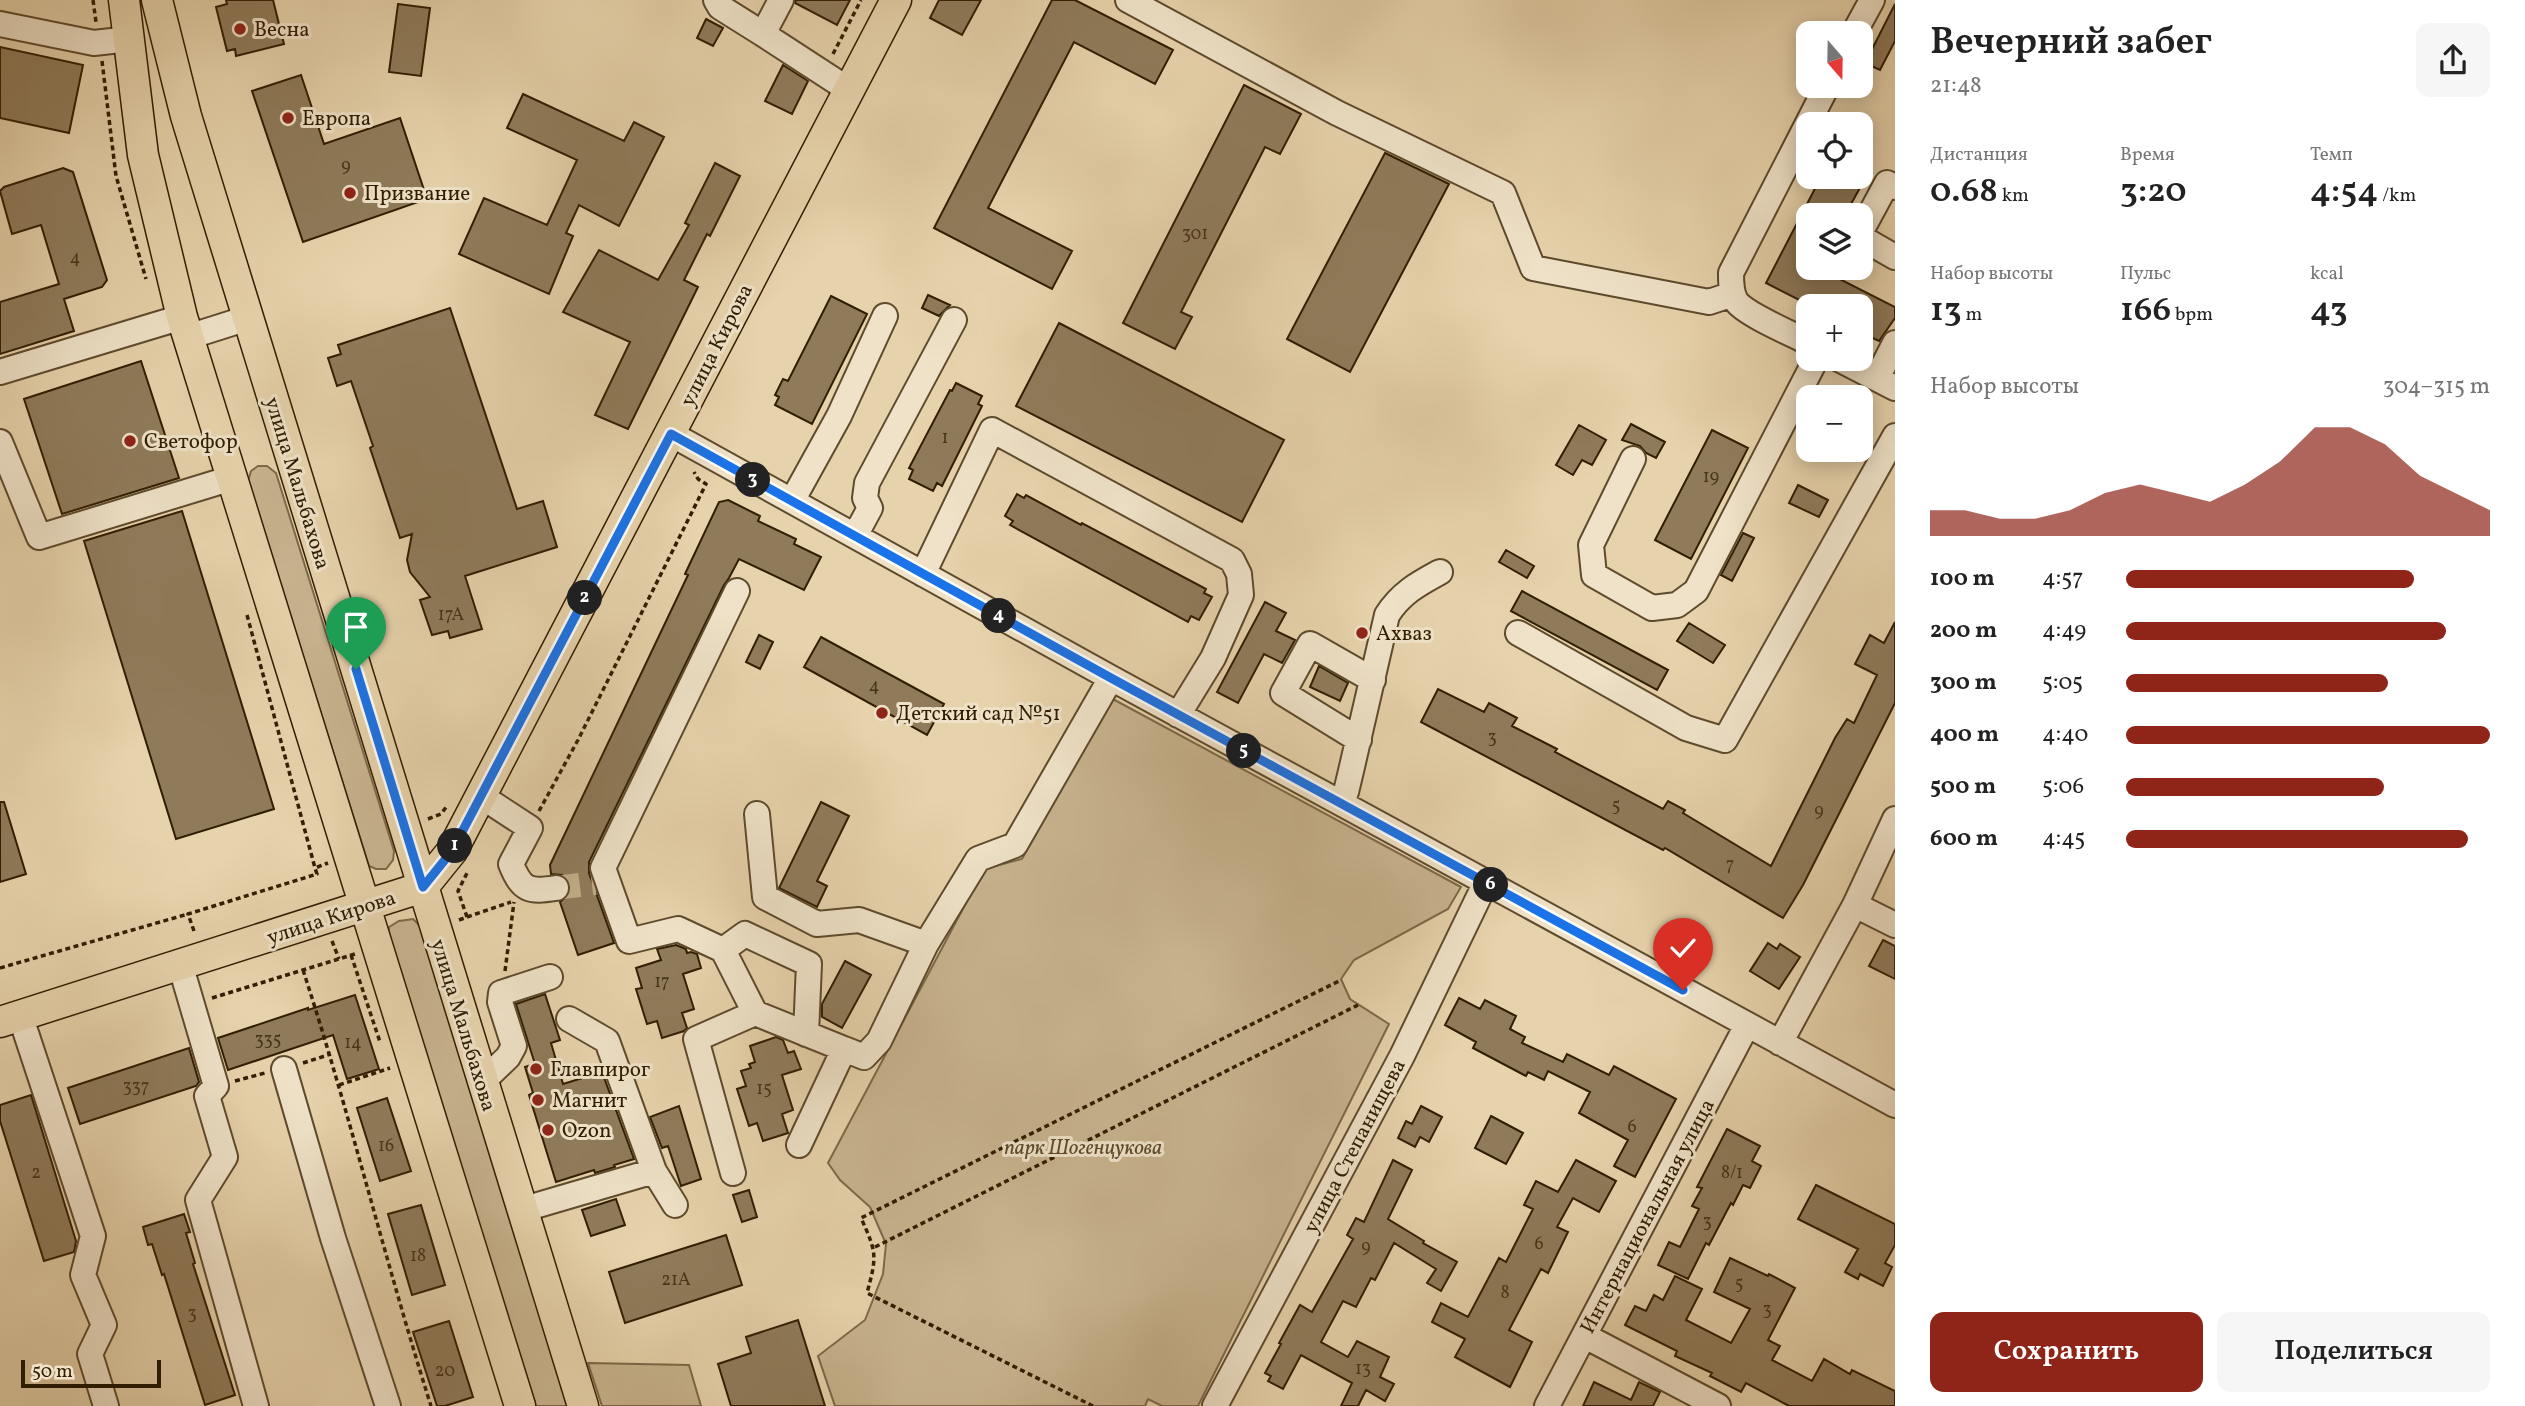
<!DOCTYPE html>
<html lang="ru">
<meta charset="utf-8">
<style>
:root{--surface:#fff;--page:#f6f6f6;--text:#222;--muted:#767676;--accent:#8f2418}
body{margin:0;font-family:Vollkorn,serif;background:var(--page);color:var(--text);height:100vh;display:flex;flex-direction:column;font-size:26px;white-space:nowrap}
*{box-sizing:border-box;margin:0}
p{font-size:23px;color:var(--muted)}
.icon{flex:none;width:38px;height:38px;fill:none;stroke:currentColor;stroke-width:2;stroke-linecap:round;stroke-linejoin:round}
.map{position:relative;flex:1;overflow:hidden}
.details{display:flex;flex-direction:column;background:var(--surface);width:630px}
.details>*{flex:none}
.needle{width:46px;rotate:160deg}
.fabs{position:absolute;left:1796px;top:21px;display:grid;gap:14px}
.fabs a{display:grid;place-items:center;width:77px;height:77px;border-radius:14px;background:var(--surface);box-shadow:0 4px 18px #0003;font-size:35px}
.scale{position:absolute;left:21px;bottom:18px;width:140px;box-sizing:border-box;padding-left:7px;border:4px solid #311d02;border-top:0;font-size:19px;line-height:24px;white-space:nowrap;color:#311d02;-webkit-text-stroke:5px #efe2c8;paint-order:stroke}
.pin{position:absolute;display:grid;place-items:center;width:60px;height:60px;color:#fff;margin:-72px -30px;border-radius:50% 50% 50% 0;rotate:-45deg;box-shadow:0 0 7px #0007}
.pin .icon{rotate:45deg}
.km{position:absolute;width:35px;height:35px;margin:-18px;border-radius:50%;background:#222;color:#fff;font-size:19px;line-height:35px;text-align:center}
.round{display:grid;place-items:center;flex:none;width:74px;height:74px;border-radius:14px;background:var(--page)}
.head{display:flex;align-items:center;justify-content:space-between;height:119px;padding:0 35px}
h1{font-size:38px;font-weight:600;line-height:52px}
.metrics{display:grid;grid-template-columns:repeat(3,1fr);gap:10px;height:119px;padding:7px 35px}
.metrics div{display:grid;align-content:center}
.metrics b{font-size:35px;font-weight:600}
.metrics small{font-size:19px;font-weight:400}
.metrics p{font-size:19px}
.chart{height:196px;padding:14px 35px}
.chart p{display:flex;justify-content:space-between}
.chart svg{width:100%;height:126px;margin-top:7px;fill:var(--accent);opacity:.7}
.primary-button{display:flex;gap:14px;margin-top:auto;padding:14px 35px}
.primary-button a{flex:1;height:80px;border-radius:14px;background:var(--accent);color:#fff;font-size:28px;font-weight:600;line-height:80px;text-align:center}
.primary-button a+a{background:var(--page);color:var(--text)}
ul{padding:0 35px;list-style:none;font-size:23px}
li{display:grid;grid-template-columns:112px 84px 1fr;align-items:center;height:52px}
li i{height:18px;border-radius:9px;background:var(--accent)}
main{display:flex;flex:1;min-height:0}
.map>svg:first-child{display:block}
.green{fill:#c7b38e;stroke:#7c6848;stroke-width:2}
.building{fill:#8f7b5a;stroke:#311d02;stroke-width:2}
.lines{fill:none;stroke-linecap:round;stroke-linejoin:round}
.minor-tunnel{stroke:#c2ae89;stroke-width:24;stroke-dasharray:24 12;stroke-linecap:butt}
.minor-casing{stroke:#5e4a2c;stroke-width:28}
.major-casing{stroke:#311d02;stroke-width:33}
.path{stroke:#311d02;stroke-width:3.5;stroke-dasharray:5 3.5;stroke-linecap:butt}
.minor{stroke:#efe2c8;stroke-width:24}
.major{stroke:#e6d2ab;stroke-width:30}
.route-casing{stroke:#fff;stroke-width:14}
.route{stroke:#1a73e8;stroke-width:9}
.poi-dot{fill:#8f2418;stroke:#efe2c8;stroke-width:2.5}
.labels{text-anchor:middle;stroke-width:6;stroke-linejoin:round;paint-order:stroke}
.number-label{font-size:18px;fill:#483418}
.poi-label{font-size:21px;fill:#311d02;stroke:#efe2c8;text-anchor:start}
.street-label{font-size:21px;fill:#311d02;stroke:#efe2c8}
.park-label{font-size:21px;font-style:italic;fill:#5e4a2c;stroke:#efe2c8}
</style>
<main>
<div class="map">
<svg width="1895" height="1406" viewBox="0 0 1895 1406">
<rect width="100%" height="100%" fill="#e6d2ab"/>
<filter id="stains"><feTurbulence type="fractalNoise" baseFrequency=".00286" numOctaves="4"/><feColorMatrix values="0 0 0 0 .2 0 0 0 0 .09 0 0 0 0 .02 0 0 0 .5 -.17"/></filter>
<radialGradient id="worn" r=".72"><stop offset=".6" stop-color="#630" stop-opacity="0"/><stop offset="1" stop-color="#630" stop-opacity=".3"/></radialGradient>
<path class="green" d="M258,466H267L276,473L394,851L393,860L386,869H376L369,866L248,481L251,471Z
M1111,698L1461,887L1448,909L1354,960L1341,979L1350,999L1389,1024L1198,1406H1162L1148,1399L1145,1406H835L818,1356L865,1320L883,1274L886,1244L870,1207L840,1180L828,1163L984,869L1022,859Z
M413,919L421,927L570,1406H536L388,938L389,927L399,921Z
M588,1363L689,1365L701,1406H602Z"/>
<path class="building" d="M226,0H273L284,44L236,56L235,49L227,51L216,7L227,4Z
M796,0H850L837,25L795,3Z
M939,0H981L962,35L930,18Z
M1052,0H1075L1173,50L1155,84L1074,42L988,208L1072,251L1052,289L934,228Z
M398,4L430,8L421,76L389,72Z
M1895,4V41L1880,70L1865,63Z
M706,19L723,28L713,46L697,38Z
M0,47L83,65L69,133L0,118Z
M783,65L808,81L792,114L765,101Z
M301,75L324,144L400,118L427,199L303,242L252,91Z
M1244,85L1301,114L1280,154L1265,147L1181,312L1192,317L1175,349L1123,323Z
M523,94L624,141L634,122L664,137L619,226L579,205L566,233L573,236L549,294L459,254L484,198L547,225L577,160L507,128Z
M1385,153L1449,184L1350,372L1287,339Z
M715,163L740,176L710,236L707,234L684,280L698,287L628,429L595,415L630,342L563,312L599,250L658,280L689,225L685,223Z
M63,168L73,172L107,280L102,287L64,299L74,331L0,354V302L59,284L41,225L12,234L0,191L4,187Z
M1821,177H1843L1861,186L1845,215H1808V268H1818L1895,307V318L1879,341L1860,332V306H1811L1766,283Z
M928,295L950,305L939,316L922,308Z
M831,296L867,314L812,424L775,405L779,397L775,395L783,379L788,381Z
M450,308L517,509L543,501L557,547L465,576L482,629L450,638L448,631L432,635L420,600L430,597L410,572L407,560L412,534L400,538L370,448L373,446L351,381L337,386L328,358L341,354L338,345Z
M1059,323L1284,440L1242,522L1016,406Z
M141,361L179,478L62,514L24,399Z
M956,383L982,396L978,404L982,406L942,486L937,483L933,491L909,479L913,470L909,468L950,390L952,391Z
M1631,424L1665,442L1656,458L1646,453L1640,446L1622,440Z
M1579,425L1606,440L1592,465L1582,460L1573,475L1556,465Z
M1712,430L1748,448L1691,559L1655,540Z
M1798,485L1828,500L1819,517L1789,503Z
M1017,494L1024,498L1026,495L1081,525L1082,523L1206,589L1204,593L1212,597L1199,620L1191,616L1188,622L1010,525L1013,521L1005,516Z
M728,500L760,516L758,521L796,539L794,544L821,557L804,590L739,559L729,578L724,585L589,862V873L614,943L578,955L560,902L569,894L571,885L562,875L551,874L550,865L688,575L685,574L719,502Z
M182,511L274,809L176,839L84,541Z
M1743,533L1754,538L1732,581L1721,575Z
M1506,550L1534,566L1527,578L1499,562Z
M1522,591L1668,670L1657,690L1511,611Z
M1265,602L1286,613L1276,631L1295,640L1282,663L1264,654L1238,703L1217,692Z
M1895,622V703L1803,885L1783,918L1665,848L1663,850L1421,722L1438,689L1484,712L1489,703L1517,718L1512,726L1557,749L1555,752L1663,809L1668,801L1685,810L1683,813L1771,866L1835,738L1847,719L1854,723L1877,675L1855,664L1870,635L1884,643Z
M1689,623L1725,645L1713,663L1677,641Z
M759,635L773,642L760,669L746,662Z
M821,637L944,704L927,735L804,667Z
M1319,666L1348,683L1340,701L1310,687Z
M0,802H4L26,874L0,882Z
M821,802L849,816L817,881L827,886L817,907L779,888Z
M1883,940L1895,946V979L1869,966Z
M1768,943L1777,949L1780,944L1800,957L1779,989L1750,971Z
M676,945L686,949L687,953L691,952L697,954L701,968L683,974L694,1009L682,1013L687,1028L684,1031L662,1038L657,1021L647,1024L636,989L642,988L636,968L661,960L657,949Z
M845,961L871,975L842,1028L822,1017V1004Z
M545,994L560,1040L551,1043L563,1084L602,1072L634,1159L614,1165L615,1167L595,1173L594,1170L556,1182L529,1095L533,1093L525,1067L535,1064L516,1004Z
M355,995L379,1069L347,1079L333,1035L228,1070L218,1038L308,1008V1010Z
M1459,998L1480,1009L1485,1000L1516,1016L1510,1029L1525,1037L1522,1043L1563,1062L1567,1054L1609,1075L1614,1066L1676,1099L1635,1177L1614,1166L1628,1140L1579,1113L1590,1092L1548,1071L1544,1080L1528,1072L1526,1076L1473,1048L1476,1042L1445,1025Z
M776,1037L783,1040L788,1053L794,1051L801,1069L782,1075L793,1110L782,1114L788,1133L763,1141L757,1123L749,1126L737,1089L746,1086L741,1071L751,1068L749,1064L755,1062L750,1046Z
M189,1048L199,1082L196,1086L80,1124L68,1088Z
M31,1095L76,1241L74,1252L44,1261L0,1121V1105Z
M387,1098L411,1171L380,1181L357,1108Z
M679,1106L701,1179L681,1186L668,1146L662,1148L650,1117Z
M1421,1106L1442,1117L1429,1142L1420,1137L1415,1147L1398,1138L1406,1121L1412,1124Z
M1491,1116L1523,1133L1506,1164L1475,1148Z
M1727,1129L1760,1146L1752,1161L1761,1166L1750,1188L1743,1185L1733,1205L1731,1203L1709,1245L1706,1243L1688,1279L1658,1265L1669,1242L1680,1247L1699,1209L1692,1206L1702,1188L1697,1187Z
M1393,1160L1412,1170L1388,1219L1424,1241L1423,1243L1457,1262L1441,1291L1427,1283L1436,1269L1394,1243L1375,1280L1371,1278L1356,1307L1343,1301L1321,1342L1348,1357L1357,1341L1389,1357L1380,1377L1394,1384L1385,1401L1366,1390L1358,1406H1341L1352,1383L1301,1355L1283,1389L1268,1381L1271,1376L1265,1373L1281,1344L1279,1343L1300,1305L1312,1312L1353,1239L1347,1235L1356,1218L1364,1222Z
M1576,1160L1616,1181L1599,1212L1573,1198L1557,1227L1568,1232L1548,1273L1541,1269L1509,1330L1532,1342L1510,1387L1455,1357L1465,1339L1432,1322L1441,1303L1468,1317L1499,1258L1506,1262L1533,1209L1524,1205L1536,1181L1558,1192Z
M1816,1185L1895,1224V1245L1885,1263L1892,1267L1883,1286L1860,1274L1858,1279L1845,1272L1858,1249L1798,1219Z
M749,1190L757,1217L742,1222L733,1195Z
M616,1199L625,1225L591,1236L582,1210Z
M421,1205L445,1285L412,1295L388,1214Z
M184,1214L190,1232L186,1233L195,1263L193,1264L235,1395L205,1405L164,1274L162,1275L152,1244L148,1245L143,1227Z
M726,1235L742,1285L625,1323L609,1272Z
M1730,1258L1768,1276L1769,1274L1795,1288L1768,1340L1780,1346L1772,1360L1812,1381L1824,1359L1850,1374L1852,1370L1895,1391V1406H1789L1746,1383L1741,1392L1710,1376L1712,1373L1675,1356L1677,1351L1625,1325L1635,1306L1646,1311L1654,1295L1663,1300L1675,1276L1702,1289L1686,1320L1731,1343L1750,1309L1714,1292Z
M798,1320L825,1406H731L718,1364L751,1353L746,1337Z
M449,1321L473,1397L445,1406H437L413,1332Z
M1594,1382L1631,1400L1639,1382L1660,1392L1653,1406H1583Z"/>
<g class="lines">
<path class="minor-tunnel" d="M556,888L595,883"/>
<defs>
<path id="minor" d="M716,0L720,7L763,34
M781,0L763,34L849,90
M1128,0L1337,113L1503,193L1533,268L1709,302L1733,294
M0,24L94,43L129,39
M1854,33L1872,0
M1860,233L1887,183L1895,187
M1860,237L1895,257
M188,337L248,318
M1808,342C1792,334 1745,314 1736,301C1731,293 1731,282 1731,273L1827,86
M1839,359L1895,388
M0,372L182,317
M1877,378L1895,343
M671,434L1111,678L1895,1105
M0,442L39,537L232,478
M1633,459L1591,545L1594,575L1652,608L1677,605L1696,591L1816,359
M792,501L839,416L885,316
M855,536L870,508L865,498L867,483L954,320
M923,574L992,430L1232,560L1239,574L1241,595L1213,658L1178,715
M737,591L603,868L629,941L678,929L723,950L755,1013L844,1049
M1518,633L1686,728L1725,740L1895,436
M1359,740L1283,693L1310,644L1373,680
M481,796L530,828L511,864C522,891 529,892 556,888
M1339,802L1346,792L1351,771L1387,615C1401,593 1418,584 1440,572
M757,814L765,897L817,924L859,920L926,944
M1855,905L1895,925
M723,950L745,934L809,964L806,1034
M180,964L216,1086L207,1096L225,1157L198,1200L256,1406
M20,1015L93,1236L83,1275L104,1325L90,1354L106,1406
M1780,1043L1855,905L1895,819
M284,1069L333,1238L388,1406
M482,1082L508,1057L514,1046L500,1002L501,993L550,977
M799,1145L844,1049L864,1057L879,1041L926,944L978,859L1015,845L1111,678
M654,1171L675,1205
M733,1173L696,1039L755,1013
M521,1210L654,1171L607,1041L569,1019
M1585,1336L1718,1406
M1215,1406L1402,1056L1486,882
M1547,1406L1747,1025"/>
<path id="major" d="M124,0L143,155L182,317L520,1406
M157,0L186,116L583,1406
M0,1022L423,887L452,851L896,0"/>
</defs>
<use href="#minor" class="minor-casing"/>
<use href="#major" class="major-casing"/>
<path class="path" d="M93,0L96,22
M833,54L861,0
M102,61L116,176L146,279
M247,615L315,868
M539,811L578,740L706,484L698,479L694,472
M428,819L441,814L447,806
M467,917L511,902
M459,920L467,917L458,891L467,873
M194,931L188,914L317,874L315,868L328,863
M332,941L339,959
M351,955L380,1042
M0,968L188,914
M303,970C350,1114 385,1261 431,1406
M505,971L514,902
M212,998L355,954
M303,1063L331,1054
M235,1081L265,1073
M339,1085L390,1068
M875,1247L1358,1005
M1093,1406L867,1293C877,1256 877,1253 861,1218L1341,980"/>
<use href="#minor" class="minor"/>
<use href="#major" class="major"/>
</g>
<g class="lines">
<defs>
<path id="route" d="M356,669L423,887L452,851L671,434L1111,678L1683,990"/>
</defs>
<use href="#route" class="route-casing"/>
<use href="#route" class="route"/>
</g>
<g class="poi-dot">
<circle cx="240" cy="29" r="7"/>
<circle cx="288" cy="118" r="7"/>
<circle cx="350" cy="193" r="7"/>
<circle cx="130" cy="441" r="7"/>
<circle cx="1362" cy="633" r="7"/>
<circle cx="882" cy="713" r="7"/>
<circle cx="536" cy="1069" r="7"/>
<circle cx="538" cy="1100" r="7"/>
<circle cx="548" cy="1130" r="7"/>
</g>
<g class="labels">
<g class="number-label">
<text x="346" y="171">9</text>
<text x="1195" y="239">301</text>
<text x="75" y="263">4</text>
<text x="945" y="443">1</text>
<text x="1711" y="482">19</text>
<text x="451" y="620">17А</text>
<text x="874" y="691">4</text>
<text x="1492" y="743">3</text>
<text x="1616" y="811">5</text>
<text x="1819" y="816">9</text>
<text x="1730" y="870">7</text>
<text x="662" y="987">17</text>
<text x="268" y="1045">335</text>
<text x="353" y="1048">14</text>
<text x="136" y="1092">337</text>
<text x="764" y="1094">15</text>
<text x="1632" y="1132">6</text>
<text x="386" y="1151">16</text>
<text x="36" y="1178">2</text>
<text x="1732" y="1178">8/1</text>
<text x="1707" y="1227">3</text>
<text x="1539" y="1249">6</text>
<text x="1366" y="1252">9</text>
<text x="418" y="1261">18</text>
<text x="676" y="1285">21А</text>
<text x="1739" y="1289">5</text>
<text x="1505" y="1298">8</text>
<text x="1767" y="1315">3</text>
<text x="192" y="1319">3</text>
<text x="1363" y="1374">13</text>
<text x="445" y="1376">20</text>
</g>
<g class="poi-label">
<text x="254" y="36">Весна</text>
<text x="302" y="125">Европа</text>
<text x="364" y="200">Призвание</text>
<text x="144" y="448">Светофор</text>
<text x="1376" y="640">Ахваз</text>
<text x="896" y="720">Детский сад №51</text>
<text x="550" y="1076">Главпирог</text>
<text x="552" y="1107">Магнит</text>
<text x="562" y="1137">Ozon</text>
</g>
<g class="street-label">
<text transform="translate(716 345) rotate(-63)" y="7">улица Кирова</text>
<text transform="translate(298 483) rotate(73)" y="7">улица Мальбахова</text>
<text transform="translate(331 917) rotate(-18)" y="7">улица Кирова</text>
<text transform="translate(464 1025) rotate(73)" y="7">улица Мальбахова</text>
<text transform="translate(1354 1146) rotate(-62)" y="7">улица Степанищева</text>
<text transform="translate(1647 1216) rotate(-62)" y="7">Интернациональная улица</text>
</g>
<g class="park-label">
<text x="1083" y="1154">парк Шогенцукова</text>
</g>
</g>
<rect width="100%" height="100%" filter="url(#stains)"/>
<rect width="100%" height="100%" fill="url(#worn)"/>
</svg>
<div class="fabs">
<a><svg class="needle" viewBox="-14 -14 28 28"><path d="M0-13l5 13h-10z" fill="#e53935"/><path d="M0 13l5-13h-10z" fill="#767676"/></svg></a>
<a><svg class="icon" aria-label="locate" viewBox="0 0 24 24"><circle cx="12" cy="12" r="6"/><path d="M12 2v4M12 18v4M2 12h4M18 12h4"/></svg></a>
<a><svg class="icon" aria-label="layers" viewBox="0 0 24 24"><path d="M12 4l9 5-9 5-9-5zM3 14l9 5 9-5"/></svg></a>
<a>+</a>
<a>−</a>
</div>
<div class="scale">50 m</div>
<div class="pin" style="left:356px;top:669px;background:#1e9e55"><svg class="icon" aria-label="arrive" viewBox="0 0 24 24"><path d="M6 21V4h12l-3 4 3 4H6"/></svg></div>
<div class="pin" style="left:1683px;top:990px;background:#d93025"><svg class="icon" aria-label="check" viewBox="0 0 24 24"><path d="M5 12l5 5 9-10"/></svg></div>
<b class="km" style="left:455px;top:846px">1</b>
<b class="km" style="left:585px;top:598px">2</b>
<b class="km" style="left:753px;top:480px">3</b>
<b class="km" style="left:999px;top:616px">4</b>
<b class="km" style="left:1244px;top:751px">5</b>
<b class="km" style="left:1491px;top:885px">6</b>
</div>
<section class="details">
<div class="head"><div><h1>Вечерний забег</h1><p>21:48</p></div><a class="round"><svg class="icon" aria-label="share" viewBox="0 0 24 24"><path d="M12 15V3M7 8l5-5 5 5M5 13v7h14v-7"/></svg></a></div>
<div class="metrics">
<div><p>Дистанция</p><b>0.68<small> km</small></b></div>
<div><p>Время</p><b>3:20</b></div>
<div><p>Темп</p><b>4:54<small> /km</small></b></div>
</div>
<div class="metrics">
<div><p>Набор высоты</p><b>13<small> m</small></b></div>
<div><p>Пульс</p><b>166<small> bpm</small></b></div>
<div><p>kcal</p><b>43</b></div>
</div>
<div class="chart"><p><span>Набор высоты</span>304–315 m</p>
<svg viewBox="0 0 160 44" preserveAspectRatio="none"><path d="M0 44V35L10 35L20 38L30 38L40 35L50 29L60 26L70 29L80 32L90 26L100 18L110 6L120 6L130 12L140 23L150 29L160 35V44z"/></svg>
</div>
<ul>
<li><b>100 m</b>4:57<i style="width:79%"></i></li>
<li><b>200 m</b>4:49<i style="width:88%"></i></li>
<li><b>300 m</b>5:05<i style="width:72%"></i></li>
<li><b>400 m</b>4:40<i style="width:100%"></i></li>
<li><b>500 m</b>5:06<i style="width:71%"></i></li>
<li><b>600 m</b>4:45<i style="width:94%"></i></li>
</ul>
<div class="primary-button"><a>Сохранить</a><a>Поделиться</a></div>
</section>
</main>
